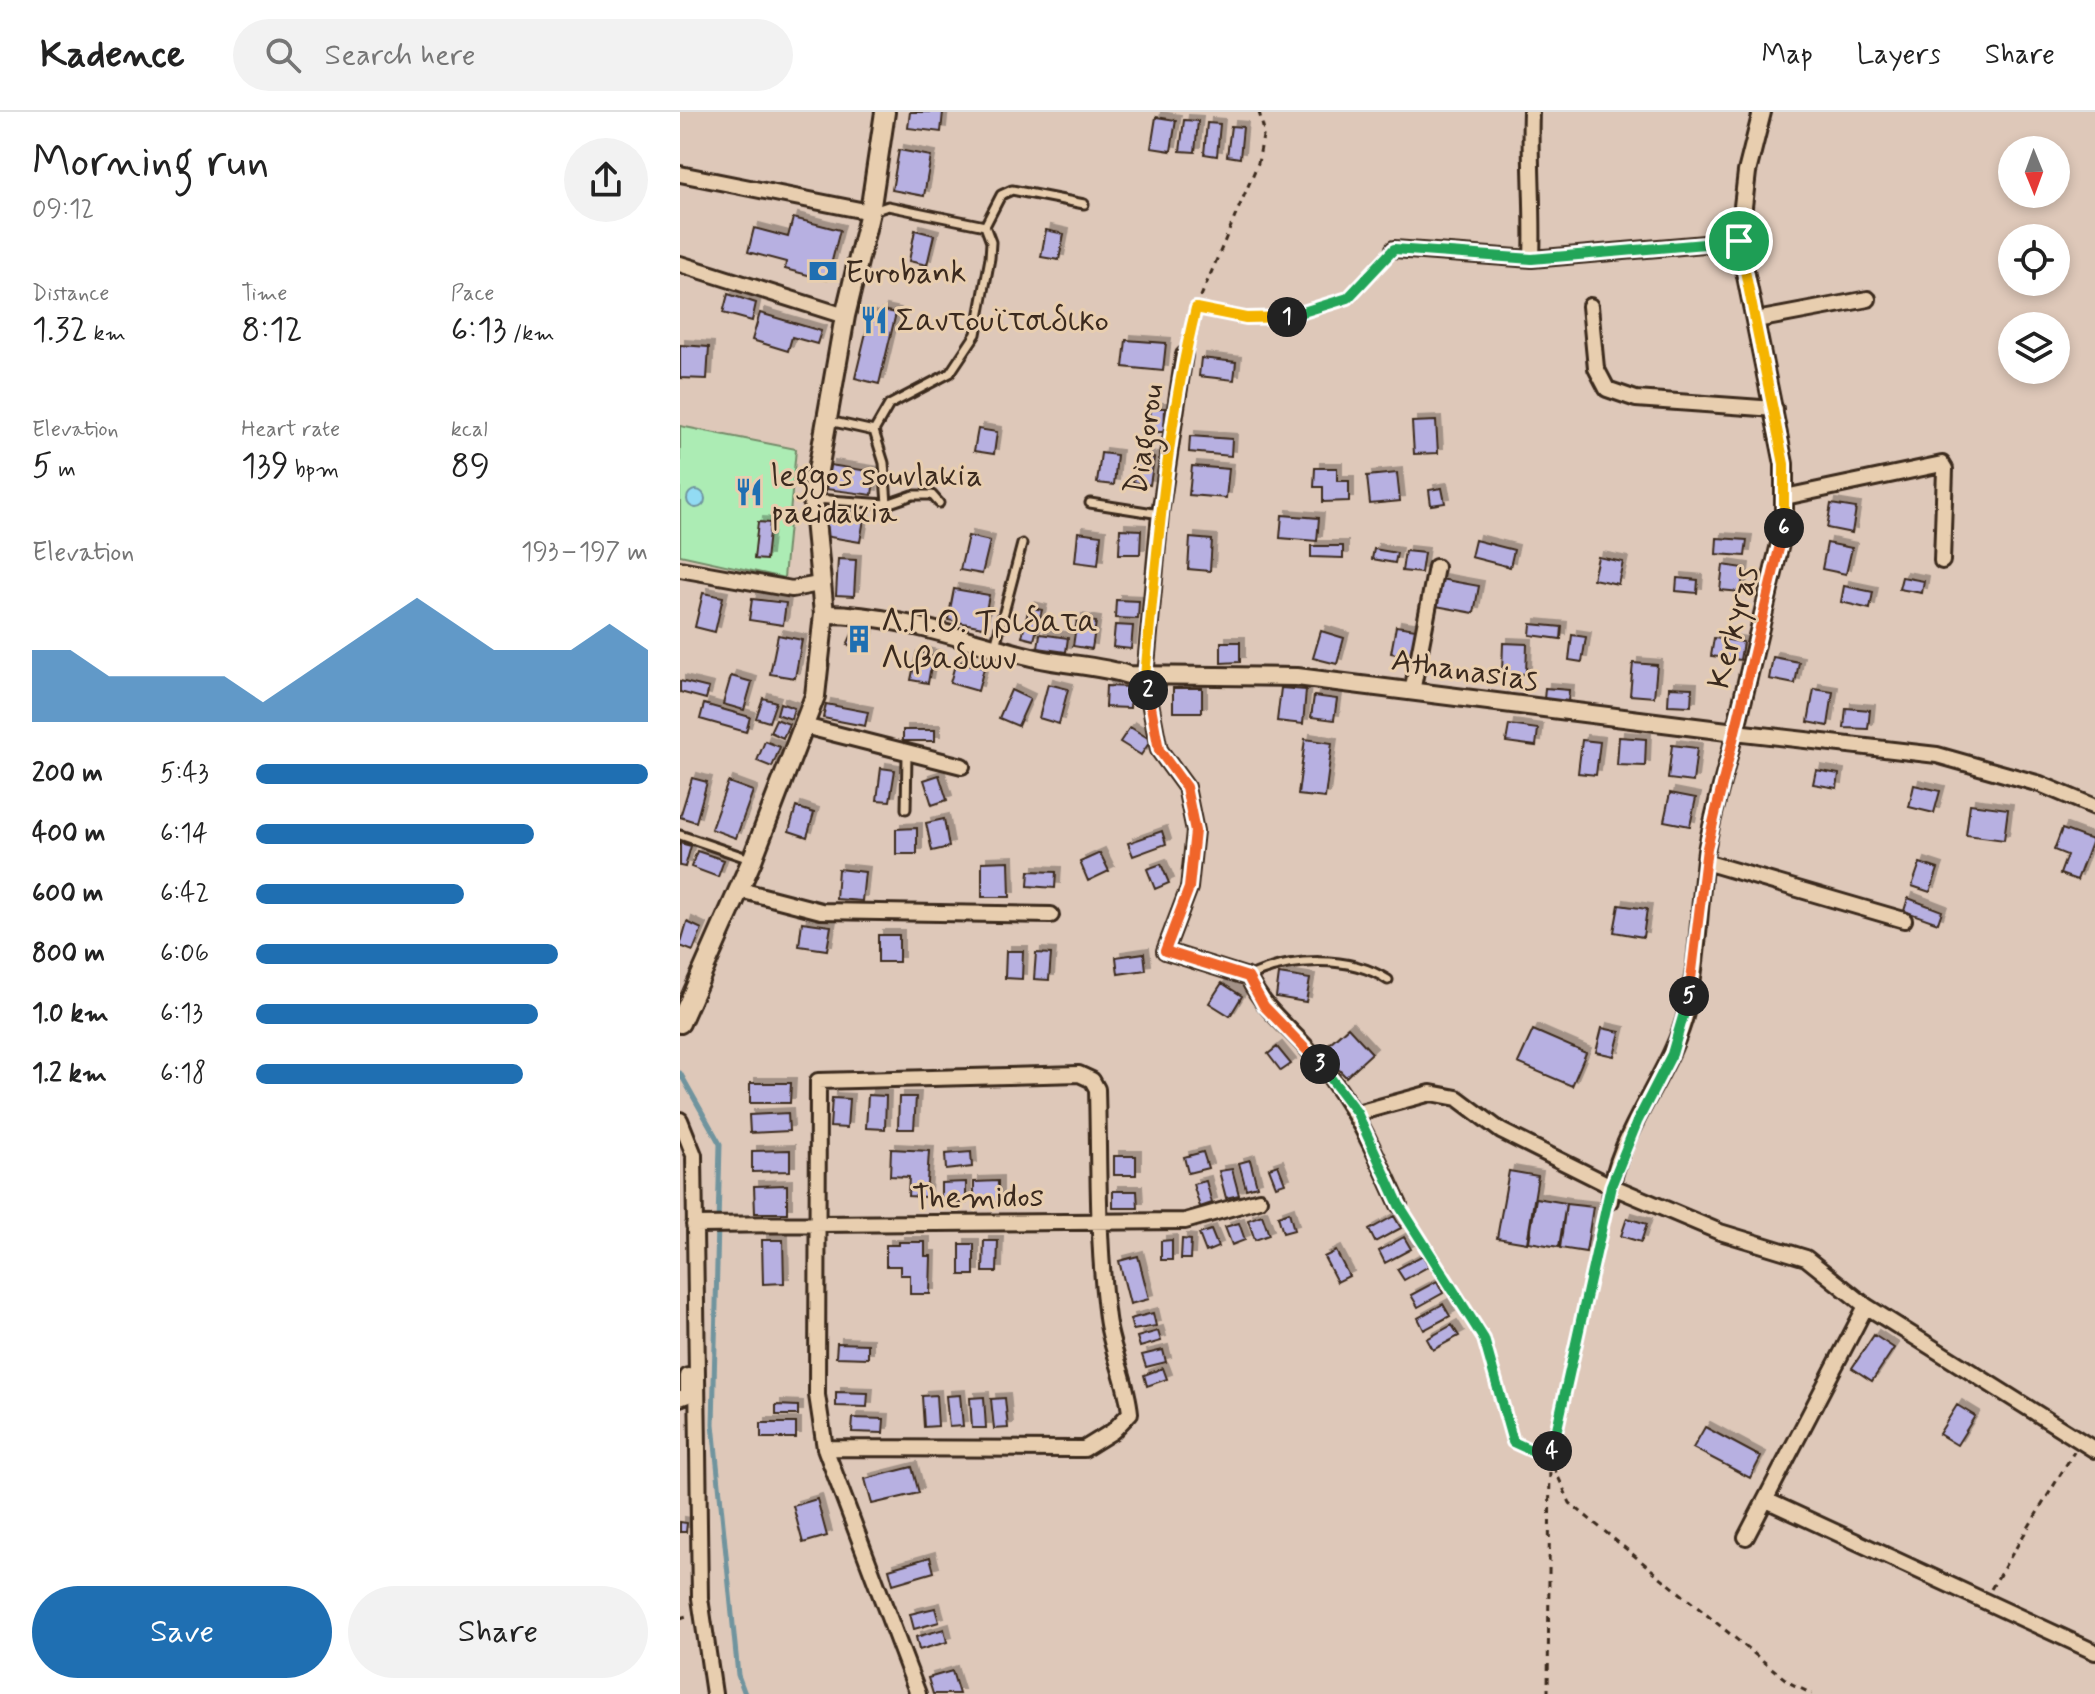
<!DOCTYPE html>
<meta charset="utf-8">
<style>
:root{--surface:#fff;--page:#f2f2f2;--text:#222;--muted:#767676;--line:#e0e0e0;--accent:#1f6fb2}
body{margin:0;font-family:Mynerve,sans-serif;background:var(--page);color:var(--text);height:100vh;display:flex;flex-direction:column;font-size:30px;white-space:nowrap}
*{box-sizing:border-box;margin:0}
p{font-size:26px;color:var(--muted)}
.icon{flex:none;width:44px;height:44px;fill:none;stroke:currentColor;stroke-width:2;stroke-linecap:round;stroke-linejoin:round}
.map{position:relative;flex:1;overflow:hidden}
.side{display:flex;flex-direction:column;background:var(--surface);width:680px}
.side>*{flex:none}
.needle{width:52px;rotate:179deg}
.fabs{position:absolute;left:1318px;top:24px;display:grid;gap:16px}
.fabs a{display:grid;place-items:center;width:72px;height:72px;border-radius:50%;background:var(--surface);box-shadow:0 4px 12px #0003;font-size:40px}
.pin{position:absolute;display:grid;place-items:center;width:68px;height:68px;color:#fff;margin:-34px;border:4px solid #fff;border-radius:50%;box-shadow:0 2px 8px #0007}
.km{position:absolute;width:40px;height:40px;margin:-20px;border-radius:50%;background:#222;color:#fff;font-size:22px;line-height:40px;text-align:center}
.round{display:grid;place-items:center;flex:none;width:84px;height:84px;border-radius:42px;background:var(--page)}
.summary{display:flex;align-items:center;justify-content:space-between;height:136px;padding:0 32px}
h1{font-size:44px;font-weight:600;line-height:60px}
.stats{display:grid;grid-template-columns:repeat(3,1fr);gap:12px;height:136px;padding:8px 32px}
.stats div{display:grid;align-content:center}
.stats b{font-size:34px;font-weight:600}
.stats small{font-size:22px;font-weight:400}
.stats p{font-size:22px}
.chart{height:224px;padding:16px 32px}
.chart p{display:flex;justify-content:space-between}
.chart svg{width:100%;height:144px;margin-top:8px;fill:var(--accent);opacity:.7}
.cta{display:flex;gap:16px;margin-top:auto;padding:16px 32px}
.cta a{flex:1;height:92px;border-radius:48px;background:var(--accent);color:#fff;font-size:32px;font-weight:600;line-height:92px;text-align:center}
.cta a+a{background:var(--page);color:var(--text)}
ul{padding:0 32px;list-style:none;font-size:26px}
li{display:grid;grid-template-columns:128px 96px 1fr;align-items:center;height:60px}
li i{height:20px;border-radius:10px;background:var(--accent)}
header{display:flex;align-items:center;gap:48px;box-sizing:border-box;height:112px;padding:0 40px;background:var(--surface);border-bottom:2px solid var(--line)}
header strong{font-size:38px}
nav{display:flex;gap:44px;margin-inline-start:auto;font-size:28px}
.search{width:560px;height:72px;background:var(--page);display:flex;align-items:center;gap:20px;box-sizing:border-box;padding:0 28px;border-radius:44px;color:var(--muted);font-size:30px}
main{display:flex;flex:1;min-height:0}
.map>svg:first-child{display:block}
.green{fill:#acecb4;stroke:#748b69;stroke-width:2}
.water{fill:#92dbf3;stroke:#6f949e;stroke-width:2}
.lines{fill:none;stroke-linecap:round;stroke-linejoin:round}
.stream{stroke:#6f949e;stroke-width:5}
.building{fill:#b7b0e1;stroke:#3b2a1e;stroke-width:2;filter:url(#shadow)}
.service-casing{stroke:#3b2a1e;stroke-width:13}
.minor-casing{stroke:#3b2a1e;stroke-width:20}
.tertiary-casing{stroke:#3b2a1e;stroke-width:22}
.secondary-casing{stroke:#3b2a1e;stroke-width:24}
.path{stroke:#3b2a1e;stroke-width:3;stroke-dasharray:6 6;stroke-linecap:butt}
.service{stroke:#e8ceaf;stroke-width:7}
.minor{stroke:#e8ceaf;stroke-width:14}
.tertiary{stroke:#e8ceaf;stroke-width:16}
.secondary{stroke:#e8ceaf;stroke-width:18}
.split-1-casing{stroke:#fff;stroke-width:16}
.split-2-casing{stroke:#fff;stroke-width:16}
.split-3-casing{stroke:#fff;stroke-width:16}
.split-4-casing{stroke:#fff;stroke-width:16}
.split-5-casing{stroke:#fff;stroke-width:16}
.split-6-casing{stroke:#fff;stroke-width:16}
.split-7-casing{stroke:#fff;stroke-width:16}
.split-1{stroke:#22a559;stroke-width:10}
.split-2{stroke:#f5b400;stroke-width:10}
.split-3{stroke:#f0652b;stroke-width:10}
.split-4{stroke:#22a559;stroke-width:10}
.split-5{stroke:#22a559;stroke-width:10}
.split-6{stroke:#f0652b;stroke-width:10}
.split-7{stroke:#f5b400;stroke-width:10}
.labels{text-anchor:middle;stroke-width:6;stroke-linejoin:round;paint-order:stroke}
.poi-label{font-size:32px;fill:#3b2a1e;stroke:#e8ceaf;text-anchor:start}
.street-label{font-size:32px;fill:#3b2a1e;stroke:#e8ceaf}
</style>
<header>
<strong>Kadence</strong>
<div class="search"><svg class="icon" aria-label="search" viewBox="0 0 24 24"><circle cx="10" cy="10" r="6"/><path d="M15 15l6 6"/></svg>Search here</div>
<nav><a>Map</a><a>Layers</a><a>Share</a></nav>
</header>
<main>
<section class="side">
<div class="summary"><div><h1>Morning run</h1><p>09:12</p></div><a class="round"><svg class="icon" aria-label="share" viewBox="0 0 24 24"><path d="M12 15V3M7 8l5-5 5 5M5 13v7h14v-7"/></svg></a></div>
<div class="stats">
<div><p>Distance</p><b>1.32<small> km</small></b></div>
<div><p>Time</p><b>8:12</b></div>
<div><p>Pace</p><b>6:13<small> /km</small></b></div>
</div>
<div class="stats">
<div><p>Elevation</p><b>5<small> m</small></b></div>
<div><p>Heart rate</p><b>139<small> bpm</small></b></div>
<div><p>kcal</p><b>89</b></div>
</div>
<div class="chart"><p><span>Elevation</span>193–197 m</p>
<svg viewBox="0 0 160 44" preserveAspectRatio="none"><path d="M0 44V22L10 22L20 30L30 30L40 30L50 30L60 38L70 30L80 22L90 14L100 6L110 14L120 22L130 22L140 22L150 14L160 22V44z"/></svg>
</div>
<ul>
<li><b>200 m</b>5:43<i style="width:100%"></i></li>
<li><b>400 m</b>6:14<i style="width:71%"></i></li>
<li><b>600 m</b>6:42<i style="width:53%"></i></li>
<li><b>800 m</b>6:06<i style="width:77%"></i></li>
<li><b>1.0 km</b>6:13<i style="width:72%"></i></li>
<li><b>1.2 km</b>6:18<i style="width:68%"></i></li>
</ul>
<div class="cta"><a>Save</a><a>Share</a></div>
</section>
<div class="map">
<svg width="1415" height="1582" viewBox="0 0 1415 1582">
<defs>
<filter id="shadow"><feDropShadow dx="5" dy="-5" stdDeviation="0" flood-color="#0004"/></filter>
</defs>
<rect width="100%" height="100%" fill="#dec8b9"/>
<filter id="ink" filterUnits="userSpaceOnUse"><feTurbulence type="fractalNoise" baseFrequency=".0125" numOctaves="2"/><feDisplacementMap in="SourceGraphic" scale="16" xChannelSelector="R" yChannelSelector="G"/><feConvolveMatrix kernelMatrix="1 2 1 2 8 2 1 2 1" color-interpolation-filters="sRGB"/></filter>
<g filter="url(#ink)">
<path class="green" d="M0,314L116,337L104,466L0,443Z"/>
<path class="water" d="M7 387a9 9 0 1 1 18 0a9 9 0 1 1-18 0Z"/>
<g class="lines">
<path class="stream" d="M0,961L40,1032L33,1312L58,1563L65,1582"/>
</g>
<path class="building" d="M230,0H263L261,20L228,16Z
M476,5L496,8L491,39L471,36Z
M504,8L518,9L515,40L500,39Z
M527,11L540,12L537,44L524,42Z
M551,14L563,15L560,46L547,44Z
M219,38L251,44L244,84L212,78Z
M113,106L160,118L147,168L105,157L106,150L68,140L74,116L108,125Z
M235,118L254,123L247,153L229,149Z
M366,118L384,122L379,148L361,145Z
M48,182L76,191L72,209L43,201Z
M202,198L216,201L199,272L175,266L190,204L200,206Z
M80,201L141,219L137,232L112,225L108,239L72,228Z
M446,228L486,231L483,259L443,255Z
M0,233L29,235L27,267L0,266Z
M521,246L556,250L554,268L519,264Z
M471,296H485L484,320H469Z
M756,309L758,341L734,342L732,310Z
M298,317L317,320L314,342L294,339Z
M510,324L552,327L551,344L509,340Z
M421,341L437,343L434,373L417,371Z
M457,344L474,346L470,373L453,370Z
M150,353L195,360L192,383L146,377Z
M512,354L549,357L546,386L509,383Z
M635,356H657V369H669V389L643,390V375H634Z
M717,361L720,389L690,392L687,364Z
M762,376L765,391L751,393L749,378Z
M1151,392L1176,396L1172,421L1147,416Z
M148,400L184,407L180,430L144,424Z
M602,403L639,406L637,429L600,426Z
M78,410L90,411L86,448L74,447Z
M440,417L461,418L460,442H439Z
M398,420L421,423L418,453L395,450Z
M288,424L310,429L302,462L280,458Z
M510,426L532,428L530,459L508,457Z
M1037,426L1067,428L1065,444L1036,442Z
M795,428L834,438L830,455L791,445Z
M1147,431L1172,436L1166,462L1142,457Z
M631,434H663V446L631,445Z
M694,437L717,441L715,451L692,447Z
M725,439L744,441L741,461L722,459Z
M918,445L943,450L938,472L913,467Z
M158,447L176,448L174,484L156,483Z
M1043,453L1064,456L1061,480L1040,478Z
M1222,465L1244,469L1242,481L1219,477Z
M997,466L1018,468L1017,481L996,479Z
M760,467L799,474L794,501L756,494Z
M1164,474L1193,480L1190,497L1161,490Z
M274,477L309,483L303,515L268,508Z
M23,481L43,485L35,520L15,515Z
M72,487L106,491L103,513L69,508Z
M436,488L459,489L458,507L435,506Z
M349,495L362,498L354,528L342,525Z
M397,507L416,510L412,537L393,534Z
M851,512L882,515L881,527L850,523Z
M435,513L453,514L451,537L433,535Z
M716,514L736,517L730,545L711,541Z
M641,519L664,526L657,552L633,546Z
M173,520H189L187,536L167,533Z
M360,522L388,526L386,540L358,536Z
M98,523L122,528L115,566L90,562Z
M892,523L906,525L902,550L889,548Z
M1034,526L1063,530L1060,548L1031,544Z
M541,530H560V550L541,551Z
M823,531L847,532L846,562L822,561Z
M237,540L253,543L248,571L231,568Z
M1093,545L1119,550L1115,572L1089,567Z
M276,549L304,556L298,579L270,571Z
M953,551L977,553L974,585L950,583Z
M51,564L72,570L64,598L43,592Z
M0,569L29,576L26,587L0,580Z
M368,572L388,577L379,612L359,606Z
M426,574L451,575L450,596L425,595Z
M989,575L1012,576L1011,594L988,593Z
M493,576H522V600H493Z
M601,576L626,578L623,612L597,609Z
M865,576L889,578L888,590L864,588Z
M1134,577L1153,580L1148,614L1128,610Z
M331,578L350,587L338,614L319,606Z
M634,584L657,587L654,608L631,605Z
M83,586L96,590L89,610L76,606Z
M100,591L114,596L111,607L97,602Z
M24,592L70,605L66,620L20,607Z
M146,592L188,600L185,614L143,606Z
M1166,596L1190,598L1188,617L1164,616Z
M96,607L109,612L103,626L90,620Z
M829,613L858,617L856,634L826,630Z
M450,615L471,628L461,643L440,630Z
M223,618H255V629H223Z
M939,625L966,627L965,654L937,653Z
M625,627L652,631L645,686L618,683Z
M902,628L920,630L916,663L898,661Z
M85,629L100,635L92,655L77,649Z
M992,633L1017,636L1013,670L988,667Z
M201,656L215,658L210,689L197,688Z
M1136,658L1159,662L1157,676L1133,672Z
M259,663L267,688L252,693L244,668Z
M12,666L27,670L16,710L0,705Z
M48,670L73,679L56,726L31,717Z
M1234,673L1260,679L1254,701L1229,695Z
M990,681L1016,686L1010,714L984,709Z
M1290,692L1328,697L1324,728L1286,723Z
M116,695L134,701L127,725L109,719Z
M264,707L269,735L252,739L246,711Z
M237,716V742H216V717Z
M1382,717L1412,728L1397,768L1380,762L1387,743L1374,738Z
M482,719L486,732L453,744L448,731Z
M0,731L11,734L5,755L0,754Z
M17,739L44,748L38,765L11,755Z
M420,741L429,759L408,769L400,750Z
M329,749L330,785H302V750Z
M1240,751L1258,757L1250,780L1232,774Z
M481,752L489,771L475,777L467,757Z
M158,757L185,760L182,789L156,787Z
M349,759L376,760L375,776L348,774Z
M1228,786L1262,799L1258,811L1224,799Z
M939,793L967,797L963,825L934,820Z
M7,810L22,817L13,839L0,834Z
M122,810L151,814L147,838L119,834Z
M198,823H219V850H198Z
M326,839H343L342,867L325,866Z
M356,841L371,842L369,868L354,867Z
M464,841L466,858L438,862L436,845Z
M599,862L630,867L626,890L596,885Z
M542,871L562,884L550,904L529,891Z
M668,915L692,941L666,965L641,939Z
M922,916L940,920L934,944L916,940Z
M853,918L906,941L892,974L838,951Z
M597,935L611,952L601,959L588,942Z
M70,971H111L110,991H70Z
M188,983L206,984L205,1017L186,1016Z
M219,985H236L234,1017H218Z
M152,986L169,987L167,1016L150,1015Z
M108,1001L109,1019L70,1021L69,1003Z
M211,1037L249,1039L246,1085L228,1084L229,1065L210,1064Z
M110,1038V1059L72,1060V1039Z
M291,1040L292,1055L266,1058L265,1042Z
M523,1040L528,1056L508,1061L504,1045Z
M434,1044H456V1063H434Z
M570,1048L577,1074L566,1077L559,1051Z
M598,1053L605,1071L596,1074L589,1056Z
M552,1057L559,1083L546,1086L539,1059Z
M829,1059L858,1064L847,1131L817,1126Z
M318,1069V1090L294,1091V1070Z
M526,1069L532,1091L520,1095L513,1072Z
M286,1070V1091H261V1071Z
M107,1073V1101H75L74,1074Z
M433,1079H457L458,1096H433Z
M856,1086L886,1091L879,1135L849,1130Z
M886,1092L913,1095L906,1140L880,1136Z
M609,1100L614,1118L603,1121L598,1104Z
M582,1103L589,1123L575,1128L568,1108Z
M714,1104L721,1116L695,1130L689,1118Z
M947,1106L967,1112L961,1130L941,1124Z
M559,1111L565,1128L552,1133L545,1115Z
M531,1118L538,1135L526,1140L519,1122Z
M724,1125L731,1137L705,1151L699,1139Z
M502,1127L511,1128L510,1147H501Z
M82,1128H103L104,1171L83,1172Z
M492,1128V1148H481V1129Z
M304,1129H318L317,1160H303Z
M219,1130H245V1144H251L250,1182H230V1163H220V1154H206V1133H219Z
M280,1132H294V1163H280Z
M656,1139L669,1164L657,1170L644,1145Z
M743,1143L749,1154L724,1168L717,1157Z
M458,1144L469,1187L450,1192L439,1149Z
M757,1169L763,1181L738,1195L731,1183Z
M763,1192L770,1204L744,1218L738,1206Z
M473,1201L476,1214L453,1218L450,1207Z
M772,1213L779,1224L753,1238L747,1227Z
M478,1219L481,1229L460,1235L457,1225Z
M1194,1223L1214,1236L1192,1269L1172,1256Z
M157,1231L188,1232V1246L156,1245Z
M483,1238L486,1250L466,1255L462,1243Z
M483,1256L487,1267L467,1274L464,1263Z
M156,1280L188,1281L187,1295L156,1294Z
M256,1283L258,1314L244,1315L242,1284Z
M280,1283L283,1314L269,1315L266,1284Z
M304,1285L306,1316H292L290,1286Z
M325,1286L328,1316L314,1317L311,1287Z
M96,1293L118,1294V1303H96Z
M1277,1293L1295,1304L1277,1333L1259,1322Z
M173,1306L204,1307L203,1321L172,1320Z
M81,1311H116V1326H81Z
M1025,1315L1081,1345L1070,1366L1013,1336Z
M232,1355L239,1381L192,1392L185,1367Z
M137,1387L147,1424L123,1431L113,1394Z
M0,1410L7,1411L6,1420H0Z
M250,1445L254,1460L213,1472L209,1457Z
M255,1496L259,1510L234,1517L230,1502Z
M264,1517L267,1530L239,1538L236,1525Z
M272,1559L279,1582H253L248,1566Z"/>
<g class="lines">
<defs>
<path id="service" d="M190,100L208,94L305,114L311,130L310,146L296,222L270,261L209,293L194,319L204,351L207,392
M305,114L321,83L332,78L404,92
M149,309L194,319
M135,387L207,392L233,383H252L259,391
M410,391L480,402
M315,534L342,432
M226,697L227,643
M0,723L70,747
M568,865C609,845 670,843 708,868"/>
<path id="minor" d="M851,0C849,50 854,97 852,147
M0,62L190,100
M714,137L852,147L1059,129
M0,152L165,204
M910,194L916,256L927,277L956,287L1095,297
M1076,208L1188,187
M504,243L480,402L465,564L479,638L506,675L515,719L509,776L485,839L568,865C587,903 613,917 638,949C677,998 694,1038 719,1093
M1105,385L1262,352L1265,357L1262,449
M0,457L112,477L139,472
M732,580L756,455
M124,614L282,654
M1025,750L1224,808
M60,778L141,799L371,803
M677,1001L751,981L777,986L821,1019L931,1074L1040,1120L1126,1146L1186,1194L1415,1338
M0,1008L14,1043L20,1486L34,1582
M930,1089C934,1023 992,962 1007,897C1019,845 1019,791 1026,739C1033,699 1046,659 1055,620L1257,643L1360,672L1415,695
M14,1113L505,1109L579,1088
M0,1286L8,1283V1264
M145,1336L404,1337L433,1319L450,1301C447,1268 431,1238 427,1206C417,1130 419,1053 417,977L412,968L399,962L138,969L137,1283L145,1336L238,1582
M1086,1388L1415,1540
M1066,1425L1186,1194"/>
<path id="tertiary" d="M144,502C214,501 288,530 356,546C386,553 419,553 448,563L617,565L1055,620L1104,415V352L1059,129L1067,60L1082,0"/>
<path id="secondary" d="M0,911L72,748L135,584L144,502L133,387L165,204L190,100L205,0"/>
</defs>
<use href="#service" class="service-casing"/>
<use href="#minor" class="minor-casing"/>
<use href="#tertiary" class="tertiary-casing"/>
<use href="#secondary" class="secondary-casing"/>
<path class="path" d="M516,196L578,51L584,19L579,0
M508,228L516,196L566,206L617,205L668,186L703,148
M727,1106L804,1227L833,1330L870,1347L890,1391L1110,1571L1132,1582
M1311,1477L1394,1340
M0,1506L10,1503
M868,1582L870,1347L926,1104"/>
<use href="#service" class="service"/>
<use href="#minor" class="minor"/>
<use href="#tertiary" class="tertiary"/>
<use href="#secondary" class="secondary"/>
</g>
</g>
<g class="lines" filter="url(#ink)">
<defs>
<path id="split-1" d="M607,205L668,186L714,137L852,147L1059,129"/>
<path id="split-2" d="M468,578L465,564C477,441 486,317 516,196L566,206L607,205"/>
<path id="split-3" d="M468,578L479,638L506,675L515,719L509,776L485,839L568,865L584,894L640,952"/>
<path id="split-4" d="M640,952L677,1001L719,1093L804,1227L833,1330L870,1347L872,1339"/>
<path id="split-5" d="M872,1339L931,1074L957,1010L992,942L1009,884"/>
<path id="split-6" d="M1009,884L1027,736L1104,416"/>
<path id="split-7" d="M1059,129L1104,352V416"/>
</defs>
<use href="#split-1" class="split-1-casing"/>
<use href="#split-2" class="split-2-casing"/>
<use href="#split-3" class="split-3-casing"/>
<use href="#split-4" class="split-4-casing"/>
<use href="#split-5" class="split-5-casing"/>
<use href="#split-6" class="split-6-casing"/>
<use href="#split-7" class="split-7-casing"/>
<use href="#split-1" class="split-1"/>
<use href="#split-2" class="split-2"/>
<use href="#split-3" class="split-3"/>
<use href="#split-4" class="split-4"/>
<use href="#split-5" class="split-5"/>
<use href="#split-6" class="split-6"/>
<use href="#split-7" class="split-7"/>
</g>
<defs>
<symbol id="bank-bare" viewBox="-9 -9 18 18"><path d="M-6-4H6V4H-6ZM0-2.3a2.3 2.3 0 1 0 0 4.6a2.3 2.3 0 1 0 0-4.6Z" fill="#1f6fb2" stroke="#e8ceaf" stroke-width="2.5" paint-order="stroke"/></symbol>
<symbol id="restaurant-bare" viewBox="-9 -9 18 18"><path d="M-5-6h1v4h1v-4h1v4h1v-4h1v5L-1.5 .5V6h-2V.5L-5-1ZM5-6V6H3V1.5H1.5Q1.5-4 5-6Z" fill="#1f6fb2" stroke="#e8ceaf" stroke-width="2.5" paint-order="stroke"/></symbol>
<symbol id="building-bare" viewBox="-9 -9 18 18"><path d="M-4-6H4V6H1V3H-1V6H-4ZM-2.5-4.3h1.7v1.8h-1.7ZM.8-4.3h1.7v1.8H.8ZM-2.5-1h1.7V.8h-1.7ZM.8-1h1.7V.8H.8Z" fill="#1f6fb2" stroke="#e8ceaf" stroke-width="2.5" paint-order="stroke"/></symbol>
</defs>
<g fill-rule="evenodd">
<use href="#bank-bare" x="123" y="139" width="40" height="40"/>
<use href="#restaurant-bare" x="174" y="188" width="40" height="40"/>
<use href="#restaurant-bare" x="49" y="360" width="40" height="40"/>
<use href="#building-bare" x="159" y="507" width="40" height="40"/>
</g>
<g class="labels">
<g class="poi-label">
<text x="165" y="170">Eurobank</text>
<text x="216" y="219">Σαντουϊτσιδικο</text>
<text x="91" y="373">leggos souvlakia<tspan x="91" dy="37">paeidakia</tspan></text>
<text x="201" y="520">Λ.Π.Ο. Τριδατα<tspan x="201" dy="37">Λιβαδιων</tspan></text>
</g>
<g class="street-label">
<text transform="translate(463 327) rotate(-81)" y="11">Diagorou</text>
<text transform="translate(1052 515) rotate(-76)" y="11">Kerkyras</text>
<text transform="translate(785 557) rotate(8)" y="11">Athanasias</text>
<text transform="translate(298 1084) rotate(-1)" y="11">Themidos</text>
</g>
</g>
</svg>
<div class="fabs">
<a><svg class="needle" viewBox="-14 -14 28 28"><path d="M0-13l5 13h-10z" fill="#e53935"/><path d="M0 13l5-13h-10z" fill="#767676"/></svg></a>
<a><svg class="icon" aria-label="locate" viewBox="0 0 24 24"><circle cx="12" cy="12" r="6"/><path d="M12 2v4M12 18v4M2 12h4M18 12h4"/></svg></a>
<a><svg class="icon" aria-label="layers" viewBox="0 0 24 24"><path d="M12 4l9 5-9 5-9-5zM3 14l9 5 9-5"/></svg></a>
</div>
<div class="pin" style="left:1059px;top:129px;background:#1e9e55"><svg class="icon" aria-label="arrive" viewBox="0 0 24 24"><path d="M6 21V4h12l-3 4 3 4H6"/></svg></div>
<b class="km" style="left:607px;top:205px">1</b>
<b class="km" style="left:468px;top:578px">2</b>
<b class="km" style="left:640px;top:952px">3</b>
<b class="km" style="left:872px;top:1339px">4</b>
<b class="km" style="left:1009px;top:884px">5</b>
<b class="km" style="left:1104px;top:416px">6</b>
</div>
</main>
